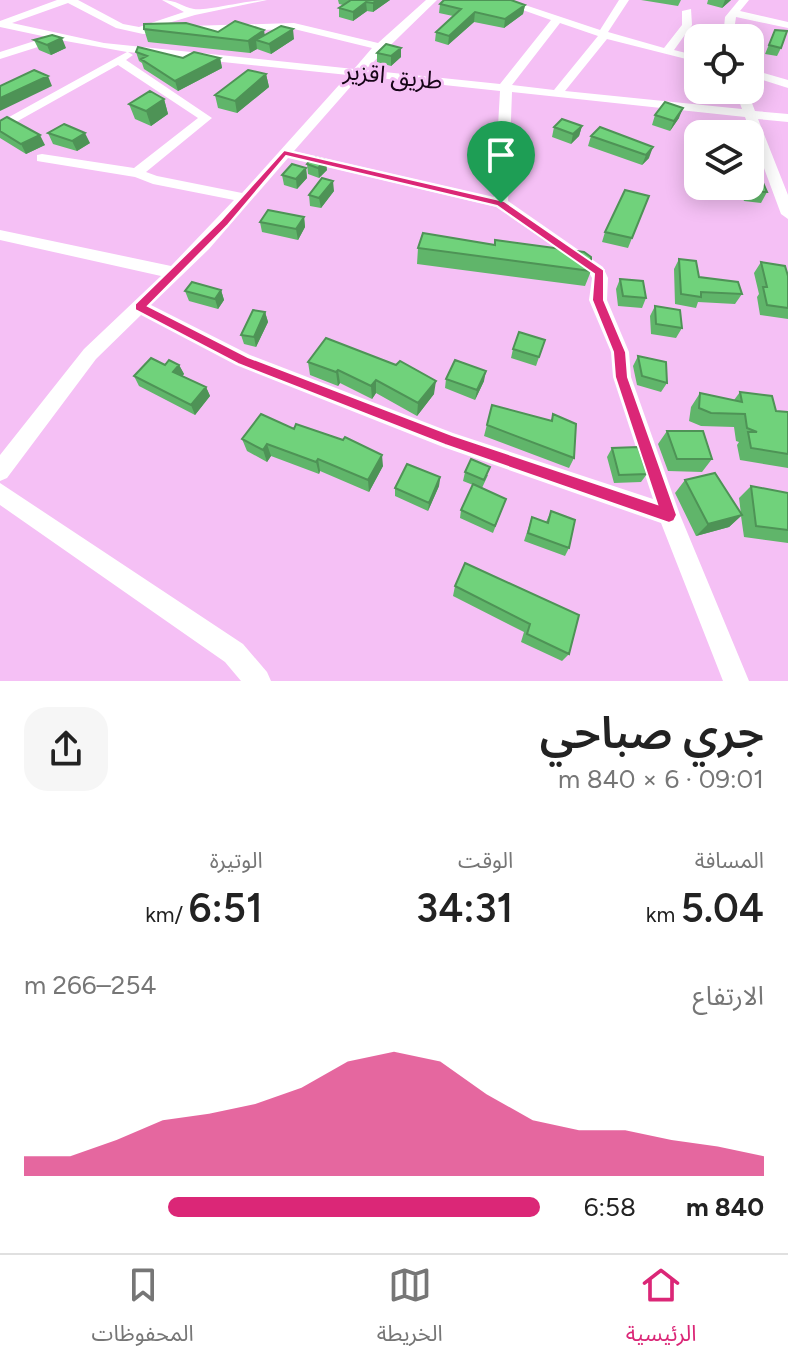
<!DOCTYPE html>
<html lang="ar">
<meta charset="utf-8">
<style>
:root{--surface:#fff;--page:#f6f6f6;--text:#222;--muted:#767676;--line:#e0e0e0;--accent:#db2777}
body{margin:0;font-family:Figtree,"Noto Sans Arabic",sans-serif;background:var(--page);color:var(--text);direction:rtl;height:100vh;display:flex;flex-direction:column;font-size:30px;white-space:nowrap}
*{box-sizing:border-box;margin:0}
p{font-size:26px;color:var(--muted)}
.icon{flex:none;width:44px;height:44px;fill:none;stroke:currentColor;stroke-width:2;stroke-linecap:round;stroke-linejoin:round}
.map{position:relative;height:681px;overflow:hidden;direction:ltr}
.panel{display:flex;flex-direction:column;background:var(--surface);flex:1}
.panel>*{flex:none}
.controls{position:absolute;left:684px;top:24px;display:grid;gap:16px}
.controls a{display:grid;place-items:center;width:80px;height:80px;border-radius:16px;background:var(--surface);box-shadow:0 4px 20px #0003;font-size:40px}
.pin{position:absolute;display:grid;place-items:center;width:68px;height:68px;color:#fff;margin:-82px -34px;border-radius:50% 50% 50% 0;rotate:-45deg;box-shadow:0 0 8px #0007}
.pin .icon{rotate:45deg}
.round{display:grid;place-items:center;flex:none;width:84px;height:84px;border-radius:24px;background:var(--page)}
.head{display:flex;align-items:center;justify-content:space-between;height:136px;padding:0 24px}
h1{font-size:44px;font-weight:600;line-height:60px}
.stats{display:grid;grid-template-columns:repeat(3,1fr);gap:12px;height:136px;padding:8px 24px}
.stats div{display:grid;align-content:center}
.stats b{font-size:40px;font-weight:600}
.stats small{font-size:22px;font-weight:400}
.stats p{font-size:22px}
.chart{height:224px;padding:16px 24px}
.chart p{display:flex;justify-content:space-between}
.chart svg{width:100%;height:144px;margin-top:8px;fill:var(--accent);opacity:.7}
ul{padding:0 24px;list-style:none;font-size:26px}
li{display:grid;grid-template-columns:128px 96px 1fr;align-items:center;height:60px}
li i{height:20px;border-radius:10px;background:var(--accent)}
.tabs{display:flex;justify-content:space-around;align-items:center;height:112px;border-top:2px solid var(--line);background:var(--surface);font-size:22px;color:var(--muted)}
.tabs a{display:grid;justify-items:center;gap:4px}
.tabs .selected{color:var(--accent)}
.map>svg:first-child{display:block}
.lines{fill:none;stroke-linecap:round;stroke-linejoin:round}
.minor{fill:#fff;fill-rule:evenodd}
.wall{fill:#60b56a}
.shaded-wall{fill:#4e9356}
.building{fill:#70d27b;stroke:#4e9356;stroke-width:2}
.route{fill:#db2777;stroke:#fff;stroke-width:2;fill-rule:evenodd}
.labels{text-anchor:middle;stroke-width:6;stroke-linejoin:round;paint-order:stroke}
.far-street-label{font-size:24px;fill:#160517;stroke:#f5c0f5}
</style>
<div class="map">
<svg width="788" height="681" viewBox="0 0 788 681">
<rect width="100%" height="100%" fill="#f5c0f5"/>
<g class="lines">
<path class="minor" d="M57,0H78L123,24L139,27L184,12L162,0C177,0 182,7 194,9C207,11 247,0 267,0L195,15L155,27L294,23L378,43L426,0H437L365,70L500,84L551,20L495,0H510L600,30L619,0H629L608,32L664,48L682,25V11L691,9L692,25L674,50L698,56V62L607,39L565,91L742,109L735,90H747L755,111L788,114V122L758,119L788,195V219L781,214L745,117L512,92L508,201L603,267L608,278L607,300L629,352L631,377L680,515L749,681H723L661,523L443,447L236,365L141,315L96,359L7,478L0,481V455L84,349L161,276L0,240V230L171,266L234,200L153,184L135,177L37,161V155L42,154L134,168L198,118L118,65L0,131V122L127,52L60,40L0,59V52L47,37L0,27V21ZM68,3L116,28L143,34L294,29L372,48L354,69L104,43L12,23ZM560,23L598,36L554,90L512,85ZM128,52L348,75L242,193L157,176L146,172L212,118L126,60L133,55ZM360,76L500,91L494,197L294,151ZM288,158L496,207L588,270L592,278L589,300L611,352L613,377L653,499L453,433L250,355L151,305L209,249Z
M739,0H749L740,11L788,22V28L736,17L733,38H723L725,17Z
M750,69L788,80V88L750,76Z
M0,483L243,644L267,672L271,681H241L225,662L0,505Z"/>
</g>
<path class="wall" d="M338,0H390L373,12L367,11L353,21L339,17V8L343,5L339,4Z
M641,0H681L678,6Z
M708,0H731L722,8L707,4Z
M440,4L525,5L523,14L504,28L474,22L448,45L435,41L436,32L453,16L439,13Z
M144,29L265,34L294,39L271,54L257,49L250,53L148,42Z
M775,30L781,48L777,56L765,54Z
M34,40L66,48L51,55L39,50Z
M136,52L183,58H220L222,68L178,91L144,69L142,63L139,61Z
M377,53L401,57L391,66L377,62Z
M266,74L269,87L237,113L218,108L215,95Z
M164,99L168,114L151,126L135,119L129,104Z
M655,115L679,118L670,131L652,125Z
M0,121L45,145L26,154L0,138Z
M582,126L579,136L571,144L552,137L554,127Z
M600,127L649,158L642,165L588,146L591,136Z
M48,133L90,143L77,151L53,144Z
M307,164L327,170L319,178L308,174Z
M306,168L307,178L297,189L284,185L282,175Z
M738,186H750L767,192L761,203L744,201Z
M334,191L321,208L310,206L309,195Z
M649,196L628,248L602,242L605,232Z
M304,217L305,227L298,240L262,232L260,222Z
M418,248L591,271L585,286L417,264Z
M679,259L699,277L742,294L735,304L698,302L696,308L675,304L674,269Z
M761,262L788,276V319L760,315L757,297L759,294L754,273Z
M620,279L646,298L642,308L618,306L616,289Z
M221,290L224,300L218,309L189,301L185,291Z
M655,306L682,328L676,338L651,334L650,316Z
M265,312L268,322L256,347L244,344L241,335Z
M545,340L536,366L511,358L513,349Z
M638,356L667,383L661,392L637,385L633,366Z
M308,362L434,394L417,416L376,393L372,399L340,383L338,386L310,375Z
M165,365H179L184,374L182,376L206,387L210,396L195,415L139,386L134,376Z
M446,379L484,381L475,400L445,388Z
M740,392L776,411L788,412V468L740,460L737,445L739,442L736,441L734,427L701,426L689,421L691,407L700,393L734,400Z
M492,405L551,421L553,414L574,458L569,468L484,436Z
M294,429L383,466L369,492L320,471L319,474L271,456L267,462L247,451L242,439Z
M667,431L712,459L702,472L668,471L658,444Z
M612,448L647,474L641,482L614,483L607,457Z
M465,472L488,475L482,488L506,499L493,533L460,518L461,510L473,485L463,481Z
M440,477L439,486L428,511L395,496V488Z
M685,480L741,514L739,498L751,486L788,493V543L744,537L741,516L729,527L696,536L675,493Z
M551,511L569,548L565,556L524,541L532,517L546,522Z
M455,586L579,615L569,654L562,661L521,642L524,632L453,596Z"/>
<path class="shaded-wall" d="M377,0H390L373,12V3Z
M725,0H731L722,8Z
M366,2L367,11L353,21V12Z
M525,5L523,14L504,28L505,19Z
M475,12L474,22L448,45L449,36Z
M293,29L294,39L271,54L269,44Z
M264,30L266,43L256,40L257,49L250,53L248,41Z
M62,38L66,48L51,55L47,45Z
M401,48V57L391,66V56Z
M220,58L222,68L178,91L175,81Z
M266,74L269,87L237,113L235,101Z
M48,76L52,86L0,111V98Z
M164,99L168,114L151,126L146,111Z
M683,108L679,118L670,131L674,121Z
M582,126L579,136L571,144L573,134Z
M85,133L90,143L77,151L72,141Z
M40,135L45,145L26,154L21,144Z
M653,147L649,158L642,165L646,155Z
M326,160L327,170L319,178L318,168Z
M306,168L307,178L297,189L296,179Z
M333,181L334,191L321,208L319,198Z
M304,217L305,227L298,240L296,229Z
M221,290L224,300L218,309L215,299Z
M265,312L268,322L256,347L254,337Z
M179,365L184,374L178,381L173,372Z
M338,370L340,383L338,386L336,372Z
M486,371L484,381L475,400L477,390Z
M376,380V393L372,399L371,386Z
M436,381L434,394L417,416L418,403Z
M206,387L210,396L195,415L191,405Z
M267,444L271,456L267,462L263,450Z
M382,455L383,466L369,492L368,480Z
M318,459L320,471L319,474L316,462Z
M440,477L439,486L428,511L429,503Z
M742,515L729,527L696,536L708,524Z"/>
<path class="building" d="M351,0H377L373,3L366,2L353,12L339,8Z
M444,0H511L525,5L505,19L475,12L449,36L436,32L461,9L440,4Z
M235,21L264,30L248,41L144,29V24L186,23L218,32Z
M281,26L293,29L269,44L256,40Z
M775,30L787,31L781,48L769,45Z
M52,35L62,38L47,45L34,40Z
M386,44L401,48L391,56L377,53Z
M138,47L183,58L194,52L220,58L175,81L141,59L147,56L136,52Z
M34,70L48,76L0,98V86Z
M248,70L266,74L235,101L215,95Z
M150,91L164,99L146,111L129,104Z
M665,102L683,108L674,121L655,115Z
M7,117L40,135L21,144L0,131V121Z
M562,119L582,126L573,134L554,127Z
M64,124L85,133L72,141L48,133Z
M600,127L653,147L646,155L591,136Z
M313,157L326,160L318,168L307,164Z
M292,164L306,168L296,179L282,175Z
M750,176H760L767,192L750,191L748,186H750Z
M322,178L333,181L319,198L309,195Z
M625,190L649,196L632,238L605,232Z
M268,210L304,217L296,229L260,222Z
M423,233L495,245V240L584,252L591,257V271L418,248Z
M679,259L696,261L699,277L738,282L742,294L701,292V297L681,294Z
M761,262L785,266L788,276V308L767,305L763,287H767Z
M620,279L643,281L646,298L623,296Z
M192,282L221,290L215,299L185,291Z
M655,306L680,310L682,328L656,324Z
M253,310L265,312L254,337L241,335Z
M519,332L545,340L539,357L513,349Z
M326,338L396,365L400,361L436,381L418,403L376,380L371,386L338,370L336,372L308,362Z
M638,356L666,362L667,383L642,376Z
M151,358L165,365L169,360L179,365L173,372L206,387L191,405L134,376Z
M455,360L486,371L477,390L446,379Z
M740,392L772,396L776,411L788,412V454L751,448L748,432H757L747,428L745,414L711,413L699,408L700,393L742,402Z
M492,405L552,421L553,414L576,424L574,458L487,425Z
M261,414L294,429L296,424L343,440L345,437L382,455L368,480L318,459L316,462L267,444L263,450L242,439Z
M667,431H703L712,459H677Z
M638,447L647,474L619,475L612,448Z
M471,459L490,467L484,480L465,472Z
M407,464L440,477L429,503L395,488Z
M715,473L742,515L708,524L685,480Z
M473,484L506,499L495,526L461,510Z
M751,486L788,493V530L756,526Z
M551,511L575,520L569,548L528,533L532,517L548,523Z
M465,563L579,615L569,654L527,634L530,624L455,586Z"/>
<path class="route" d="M284,150L504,201L604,270V300L626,352L628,377L677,515L674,521L669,523L445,445L238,364L135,310V304L221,220ZM286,156L497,206L594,274L592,300L613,352L615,377L657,504L452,435L248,357L148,306L228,225Z"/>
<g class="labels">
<g class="far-street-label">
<text transform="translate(393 76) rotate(6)" y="8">طريق اقزير</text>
</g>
</g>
</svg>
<div class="controls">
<a><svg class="icon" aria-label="locate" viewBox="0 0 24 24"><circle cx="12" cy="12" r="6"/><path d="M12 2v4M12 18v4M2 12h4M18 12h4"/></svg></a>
<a><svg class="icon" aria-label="layers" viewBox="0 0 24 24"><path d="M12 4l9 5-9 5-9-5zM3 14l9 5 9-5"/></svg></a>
</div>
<div class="pin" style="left:501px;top:203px;background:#1e9e55"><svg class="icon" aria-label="arrive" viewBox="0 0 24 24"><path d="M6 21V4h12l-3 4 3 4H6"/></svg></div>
</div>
<section class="panel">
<div class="head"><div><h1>جري صباحي</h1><p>09:01 · 6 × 840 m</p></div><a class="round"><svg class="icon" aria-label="share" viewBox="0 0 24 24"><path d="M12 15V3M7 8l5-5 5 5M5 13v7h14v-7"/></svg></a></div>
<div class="stats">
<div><p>المسافة</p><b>5.04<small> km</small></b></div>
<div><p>الوقت</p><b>34:31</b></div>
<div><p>الوتيرة</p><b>6:51<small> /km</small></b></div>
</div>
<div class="chart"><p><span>الارتفاع</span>254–266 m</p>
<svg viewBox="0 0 160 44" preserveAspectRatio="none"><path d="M0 44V38L10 38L20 33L30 27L40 25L50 22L60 17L70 9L80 6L90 9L100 19L110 27L120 30L130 30L140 33L150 35L160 38V44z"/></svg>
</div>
<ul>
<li><b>840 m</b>6:58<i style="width:72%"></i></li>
</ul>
</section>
<nav class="tabs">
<a class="selected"><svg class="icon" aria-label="home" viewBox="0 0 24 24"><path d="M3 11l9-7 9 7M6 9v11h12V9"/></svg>الرئيسية</a>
<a><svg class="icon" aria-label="map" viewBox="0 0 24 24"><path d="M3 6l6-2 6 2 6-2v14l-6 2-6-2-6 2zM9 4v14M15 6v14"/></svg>الخريطة</a>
<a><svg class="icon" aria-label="saved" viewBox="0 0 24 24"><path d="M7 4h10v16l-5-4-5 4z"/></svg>المحفوظات</a>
</nav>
